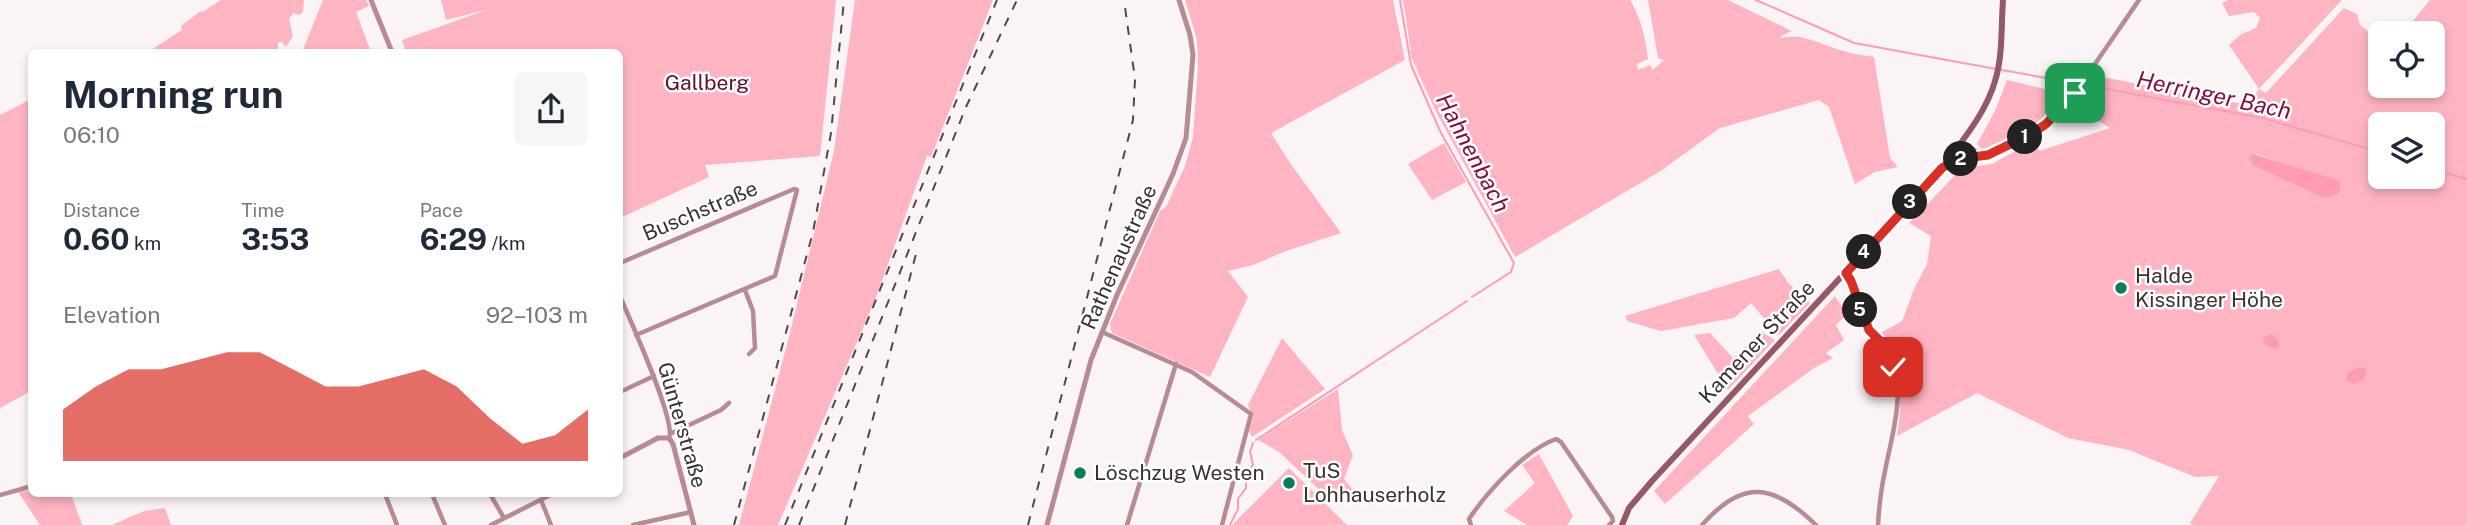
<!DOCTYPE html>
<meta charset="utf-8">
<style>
:root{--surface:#fff;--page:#f6f6f7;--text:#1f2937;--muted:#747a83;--accent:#d93025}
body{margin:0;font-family:"Public Sans",sans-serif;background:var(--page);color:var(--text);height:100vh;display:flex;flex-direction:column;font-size:26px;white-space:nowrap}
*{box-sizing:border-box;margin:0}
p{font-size:23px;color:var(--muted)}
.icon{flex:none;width:38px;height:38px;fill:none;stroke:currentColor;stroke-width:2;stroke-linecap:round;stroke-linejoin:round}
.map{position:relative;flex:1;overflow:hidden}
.drawer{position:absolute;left:28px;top:49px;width:595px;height:448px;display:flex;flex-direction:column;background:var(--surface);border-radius:10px;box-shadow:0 4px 10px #0003}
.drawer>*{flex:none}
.buttons{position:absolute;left:2368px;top:21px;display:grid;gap:14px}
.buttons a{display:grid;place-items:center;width:77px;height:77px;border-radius:10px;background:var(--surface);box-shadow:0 4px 10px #0003;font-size:35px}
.pin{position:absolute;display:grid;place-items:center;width:60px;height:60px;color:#fff;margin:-30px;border-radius:14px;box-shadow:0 4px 10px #0006}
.km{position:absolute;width:35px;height:35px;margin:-18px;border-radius:50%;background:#222;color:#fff;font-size:19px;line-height:35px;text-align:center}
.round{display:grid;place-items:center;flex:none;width:74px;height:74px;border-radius:10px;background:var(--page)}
.summary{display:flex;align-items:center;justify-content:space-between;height:119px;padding:0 35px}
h1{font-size:38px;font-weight:700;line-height:52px}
.stats{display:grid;grid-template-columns:repeat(3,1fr);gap:10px;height:119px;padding:7px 35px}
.stats div{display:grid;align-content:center}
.stats b{font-size:30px;font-weight:700}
.stats small{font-size:19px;font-weight:400}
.stats p{font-size:19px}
.chart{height:196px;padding:14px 35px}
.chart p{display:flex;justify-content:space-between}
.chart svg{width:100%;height:126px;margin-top:7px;fill:var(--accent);opacity:.7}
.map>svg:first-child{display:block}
.green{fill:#feb4c3;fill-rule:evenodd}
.water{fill:#ff9cb2}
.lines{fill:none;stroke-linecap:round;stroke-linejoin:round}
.stream{stroke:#ff9cb2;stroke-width:2}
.minor{stroke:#b78b94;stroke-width:4.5}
.tertiary{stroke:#b78b94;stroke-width:5}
.secondary{stroke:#955866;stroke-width:6}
.rail{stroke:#544749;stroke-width:2;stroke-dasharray:9 9;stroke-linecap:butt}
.route-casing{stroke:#fff;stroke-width:14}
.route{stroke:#d93025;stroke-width:9}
.poi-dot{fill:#0a7c59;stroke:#fff;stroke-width:2.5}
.labels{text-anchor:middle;stroke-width:5;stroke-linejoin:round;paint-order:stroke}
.park-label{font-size:21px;fill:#620b2c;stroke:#fff}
.street-label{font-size:21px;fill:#3c2f31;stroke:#fff}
.poi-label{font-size:21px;fill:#3c2f31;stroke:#fff;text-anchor:start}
.water-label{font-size:23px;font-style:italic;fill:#830e3c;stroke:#fff}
</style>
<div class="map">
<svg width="2467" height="525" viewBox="0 0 2467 525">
<rect width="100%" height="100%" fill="#fbf4f6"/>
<path class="green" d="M221,0H304L303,12L299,15L293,13L289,19L293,36L286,47L282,42H278V52H148L182,30L181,26L202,10L201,13Z
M323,0H366L369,6L356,12L371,52H302Z
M441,0H836L820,156L705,165L709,177L620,218V52H406L402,40L486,10L446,20Z
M855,0H993L931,157L927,156L875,300L778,525H739L789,337L834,151Z
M1185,0H1393L1405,60L1271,133L1290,163L1341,233L1286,251L1253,265L1228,271L1248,297L1210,377L1112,333L1110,324L1160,211L1166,207L1185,166L1193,137L1198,65L1197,40Z
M1403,0H1630C1642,19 1645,38 1648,59L1637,64L1638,70L1650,65L1653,70L1664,60L1658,58L1648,0H1728L1792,31L1781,36V38C1803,33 1820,44 1840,50C1851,54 1863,55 1874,57L1890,158L1898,167L1875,172L1855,184L1829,107L1819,100L1720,128L1659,172L1515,257L1436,112L1412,59Z
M2228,0H2342L2259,89L2266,93L2344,8L2357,14L2360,25L2371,34L2385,27L2394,33H2380V86H2432V33H2399L2413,21L2430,0H2467V525H2193L2190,523L2219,476L2195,477L2129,450L2068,438L1977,393L1897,436C1905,391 1897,375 1877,335L1902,321L1915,287L1927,264L1931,236L1909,223L1962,168L1992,164L2033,141L2039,151L2110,128L2086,113L2079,100L2084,88L2097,76L2248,105L2259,89L2229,45L2240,35L2256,28L2260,18L2254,12L2229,16L2222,3ZM2380,124H2432V177H2380ZM2256,154L2281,163L2270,172L2251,162Z
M2007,80L2069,95C2047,121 2017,145 1982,150L1977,144L1995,111Z
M31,99V391L0,408V115Z
M1444,143L1466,182L1432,200L1408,164Z
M1779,269L1788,283L1810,303L1779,335L1765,328L1769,324L1751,303L1734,318L1661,331L1627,321L1625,316Z
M1835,296L1847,314L1836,325L1844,340L1826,353L1833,358L1814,368L1748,416L1754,424L1665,504L1654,491Z
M1762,332L1775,340L1728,390L1694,335L1710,333L1733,358Z
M1282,338L1325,389L1252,437L1249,430L1253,416L1248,405Z
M1338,389L1342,430L1353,455L1344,479L1356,494L1328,498L1279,452L1258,440Z
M1539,454L1573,516L1567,525H1527L1504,511L1535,483L1522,465Z
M1289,468L1347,525H1232Z
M31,490L32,494H71L82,525H40L18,492Z
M165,508L171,525H112L144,511Z"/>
<path class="water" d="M2253,154L2335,179L2340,182L2339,193L2325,198L2259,168L2253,165L2250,158Z
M2272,334L2279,341V349L2271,348L2263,343L2264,337Z
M2360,367L2365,368L2367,373L2362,381L2354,384L2347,381V373Z"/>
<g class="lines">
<path class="stream" d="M1400,0L1411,65L1441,133L1514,263L1511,272L1472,297
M1756,0L1854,43L1996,69
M2002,70L2079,84
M2085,85L2262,118L2380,152
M2432,169L2467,179
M1256,440L1467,301
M1230,525L1238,509V499L1246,488V474L1253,465L1250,452L1253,443"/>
<path class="minor" d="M1959,145L1965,154L1978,158L1988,155L2046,124L2075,93L2139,0
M1960,145L1980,152H1992
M1946,166L1957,159L1970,158
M620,263L794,189L797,190L775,276L636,335
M1845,273C1858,287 1858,311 1868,328C1872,334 1879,338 1883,344C1910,385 1893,428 1885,471C1881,489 1879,507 1878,525
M745,290L753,311L755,348L749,354
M620,296C629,318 677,422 669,438
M1102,332L1192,372L1251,414L1222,525
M620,392L654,376
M672,433L721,410L729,403
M385,494L397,525
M432,494L445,525
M490,494L504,518
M0,495L32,486
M541,500L551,525
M491,525L552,494
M633,525L691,512
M1127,525L1176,364
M1471,525L1469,519C1487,492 1525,450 1556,439L1561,442L1612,517L1613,521L1609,525
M1702,525C1743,478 1774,484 1816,525"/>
<path class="tertiary" d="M371,0L392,52
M620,458L658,438H669L673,444L694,525
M1047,525L1091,360L1117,295L1173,174L1186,138L1193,55L1190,35L1179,0"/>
<path class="secondary" d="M1622,525L1629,508L1652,481L1942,168C1962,141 1986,113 1995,81C2003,56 2001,26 2003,0"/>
<path class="rail" d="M734,525L813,232L831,133L844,0
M785,525L997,0
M799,525L966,107L1017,0
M845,525L916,254
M1028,525L1133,120L1135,79L1124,0"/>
</g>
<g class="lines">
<defs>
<path id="route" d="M1893,367L1883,344L1869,330L1851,281L1846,273L1942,168L1957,159L1988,155L2031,134L2046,124L2075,93"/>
</defs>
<use href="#route" class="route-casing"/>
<use href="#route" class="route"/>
</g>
<g class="poi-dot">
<circle cx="2121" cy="288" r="7"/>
<circle cx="1080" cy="473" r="7"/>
<circle cx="1289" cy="483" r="7"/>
</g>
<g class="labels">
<g class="park-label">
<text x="707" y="90">Gallberg</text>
</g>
<g class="street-label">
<text transform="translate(700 211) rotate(-23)" y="7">Buschstraße</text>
<text transform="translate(1119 257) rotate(-66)" y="7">Rathenaustraße</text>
<text transform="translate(1757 342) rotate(-47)" y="7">Kamener Straße</text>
<text transform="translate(682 425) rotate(74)" y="7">Günterstraße</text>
</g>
<g class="poi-label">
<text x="2135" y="283">Halde<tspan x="2135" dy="24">Kissinger Höhe</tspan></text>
<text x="1303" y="478">TuS<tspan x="1303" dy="24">Lohhauserholz</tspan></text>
<text x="1094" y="480">Löschzug Westen</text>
</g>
<g class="water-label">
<text transform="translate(2214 95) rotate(12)" y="8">Herringer Bach</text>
<text transform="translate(1473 153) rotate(62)" y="8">Hahnenbach</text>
</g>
</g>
</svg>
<div class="buttons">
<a><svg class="icon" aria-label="locate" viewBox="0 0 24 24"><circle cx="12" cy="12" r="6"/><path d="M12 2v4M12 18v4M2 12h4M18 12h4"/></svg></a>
<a><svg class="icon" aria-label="layers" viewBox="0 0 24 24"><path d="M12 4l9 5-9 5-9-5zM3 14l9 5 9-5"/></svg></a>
</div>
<div class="pin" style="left:2075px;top:93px;background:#1e9e55"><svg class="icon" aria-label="arrive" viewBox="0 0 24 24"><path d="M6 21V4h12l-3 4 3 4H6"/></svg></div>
<div class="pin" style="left:1893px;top:367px;background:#d93025"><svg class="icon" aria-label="check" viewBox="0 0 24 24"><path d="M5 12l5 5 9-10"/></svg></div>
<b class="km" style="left:2025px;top:137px">1</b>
<b class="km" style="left:1961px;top:159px">2</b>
<b class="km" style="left:1910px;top:202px">3</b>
<b class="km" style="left:1864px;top:252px">4</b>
<b class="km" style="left:1860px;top:310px">5</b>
<section class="drawer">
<div class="summary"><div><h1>Morning run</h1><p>06:10</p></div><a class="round"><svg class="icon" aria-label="share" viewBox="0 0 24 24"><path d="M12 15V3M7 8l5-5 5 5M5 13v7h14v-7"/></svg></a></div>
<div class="stats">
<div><p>Distance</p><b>0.60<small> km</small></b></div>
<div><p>Time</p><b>3:53</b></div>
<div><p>Pace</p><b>6:29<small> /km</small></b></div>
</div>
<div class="chart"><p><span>Elevation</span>92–103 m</p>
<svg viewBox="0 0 160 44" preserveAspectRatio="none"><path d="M0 44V26L10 18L20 12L30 12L40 9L50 6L60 6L70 12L80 18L90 18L100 15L110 12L120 18L130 29L140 38L150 35L160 26V44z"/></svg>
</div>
</section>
</div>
